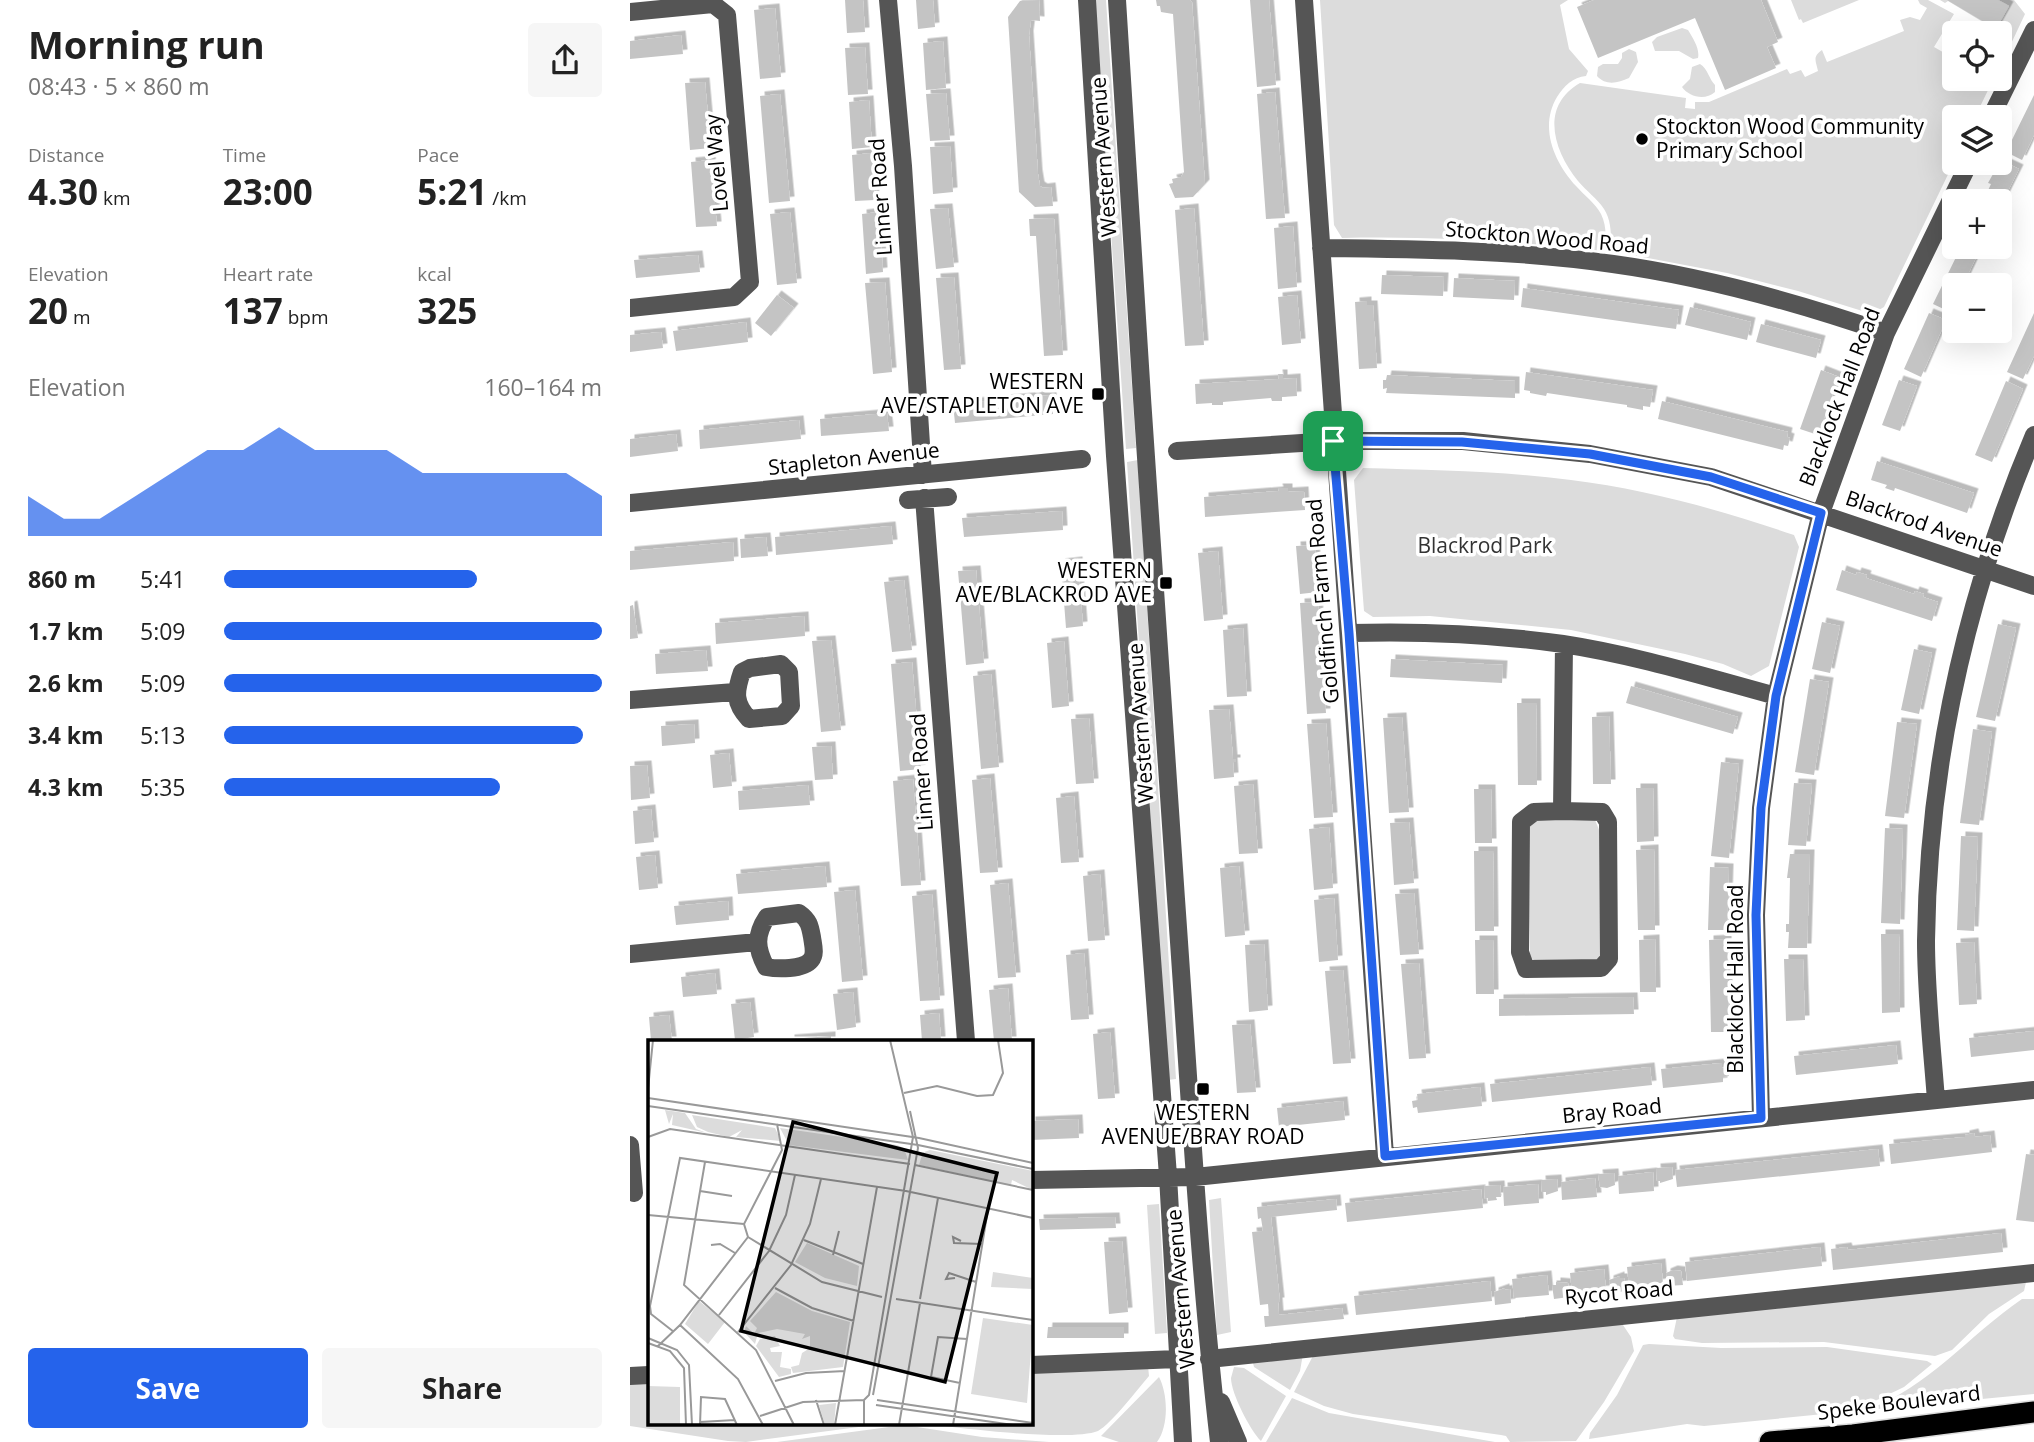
<!DOCTYPE html>
<meta charset="utf-8">
<style>
:root{--surface:#fff;--page:#f6f6f6;--text:#222;--muted:#767676;--accent:#2563eb}
body{margin:0;font-family:"Open Sans",sans-serif;background:var(--page);color:var(--text);height:100vh;display:flex;flex-direction:column;font-size:26px;white-space:nowrap}
*{box-sizing:border-box;margin:0}
p{font-size:23px;color:var(--muted)}
.icon{flex:none;width:38px;height:38px;fill:none;stroke:currentColor;stroke-width:2;stroke-linecap:round;stroke-linejoin:round}
.map{position:relative;flex:1;overflow:hidden}
.sheet{display:flex;flex-direction:column;background:var(--surface);width:630px}
.sheet>*{flex:none}
.buttons{position:absolute;left:1312px;top:21px;display:grid;gap:14px}
.buttons a{display:grid;place-items:center;width:70px;height:70px;border-radius:7px;background:var(--surface);box-shadow:0 7px 28px #0002;font-size:35px}
.pin{position:absolute;display:grid;place-items:center;width:60px;height:60px;color:#fff;margin:-30px;border-radius:14px;box-shadow:0 4px 10px #0006}
.round{display:grid;place-items:center;flex:none;width:74px;height:74px;border-radius:7px;background:var(--page)}
.head{display:flex;align-items:center;justify-content:space-between;height:119px;padding:0 28px}
h1{font-size:38px;font-weight:700;line-height:52px}
.stats{display:grid;grid-template-columns:repeat(3,1fr);gap:10px;height:119px;padding:7px 28px}
.stats div{display:grid;align-content:center}
.stats b{font-size:35px;font-weight:700}
.stats small{font-size:19px;font-weight:400}
.stats p{font-size:19px}
.chart{height:196px;padding:14px 28px}
.chart p{display:flex;justify-content:space-between}
.chart svg{width:100%;height:126px;margin-top:7px;fill:var(--accent);opacity:.7}
.button{display:flex;gap:14px;margin-top:auto;padding:14px 28px}
.button a{flex:1;height:80px;border-radius:7px;background:var(--accent);color:#fff;font-size:28px;font-weight:700;line-height:80px;text-align:center}
.button a+a{background:var(--page);color:var(--text)}
ul{padding:0 28px;list-style:none;font-size:23px}
li{display:grid;grid-template-columns:112px 84px 1fr;align-items:center;height:52px}
li i{height:18px;border-radius:9px;background:var(--accent)}
main{display:flex;flex:1;min-height:0}
.map>svg:first-child{display:block}
.green{fill:#dcdcdc}
.building{fill:#c4c4c4;filter:url(#shadow)}
.lines{fill:none;stroke-linecap:round;stroke-linejoin:round}
.highway-casing{stroke:#dbdbdb;stroke-width:24}
.minor{stroke:#555;stroke-width:18}
.highway{stroke:#000;stroke-width:21}
.route-casing{stroke:#fff;stroke-width:14}
.route{stroke:#2563eb;stroke-width:9}
.poi-dot{fill:#000;stroke:#fff;stroke-width:2.5}
.labels{text-anchor:middle;stroke-width:7;stroke-linejoin:round;paint-order:stroke}
.poi-label{font-size:21px;fill:#000;stroke:#fff;text-anchor:end}
.street-label{font-size:21px;fill:#000;stroke:#fff}
.park-label{font-size:21px;fill:#333;stroke:#fff}
.inset-road{fill:none;stroke:#999;stroke-width:2}
.view{fill:#000;fill-opacity:0.15;stroke:#000;stroke-width:3.5}
.inset-edge{fill:none;stroke:#000;stroke-width:3.5}
</style>
<main>
<section class="sheet">
<div class="head"><div><h1>Morning run</h1><p>08:43 · 5 × 860 m</p></div><a class="round"><svg class="icon" aria-label="share" viewBox="0 0 24 24"><path d="M12 15V3M7 8l5-5 5 5M5 13v7h14v-7"/></svg></a></div>
<div class="stats">
<div><p>Distance</p><b>4.30<small> km</small></b></div>
<div><p>Time</p><b>23:00</b></div>
<div><p>Pace</p><b>5:21<small> /km</small></b></div>
</div>
<div class="stats">
<div><p>Elevation</p><b>20<small> m</small></b></div>
<div><p>Heart rate</p><b>137<small> bpm</small></b></div>
<div><p>kcal</p><b>325</b></div>
</div>
<div class="chart"><p><span>Elevation</span>160–164 m</p>
<svg viewBox="0 0 160 44" preserveAspectRatio="none"><path d="M0 44V30L10 38L20 38L30 30L40 22L50 14L60 14L70 6L80 14L90 14L100 14L110 22L120 22L130 22L140 22L150 22L160 30V44z"/></svg>
</div>
<ul>
<li><b>860 m</b>5:41<i style="width:67%"></i></li>
<li><b>1.7 km</b>5:09<i style="width:100%"></i></li>
<li><b>2.6 km</b>5:09<i style="width:100%"></i></li>
<li><b>3.4 km</b>5:13<i style="width:95%"></i></li>
<li><b>4.3 km</b>5:35<i style="width:73%"></i></li>
</ul>
<div class="button"><a>Save</a><a>Share</a></div>
</section>
<div class="map">
<svg width="1404" height="1442" viewBox="0 0 1404 1442">
<defs>
<filter id="shadow"><feDropShadow dx="4.5" dy="-4.5" stdDeviation="0" flood-color="#0004"/></filter>
</defs>
<rect width="100%" height="100%" fill="#fff"/>
<path class="green" d="M465,0H476L506,448L496,449Z
M690,0H938L930,5L939,49L958,71L956,76C943,77 934,86 927,97C909,127 924,162 946,186C954,195 965,203 971,214C977,226 976,239 974,251C887,241 800,236 712,238L704,225Z
M1161,0H1229L1173,23L1171,19L1169,20Z
M1288,0H1298L1324,14L1304,47L1325,59V79H1357L1362,82L1345,117H1325V160L1254,307L1242,314L1168,291L1097,273L981,251C981,237 982,221 974,209C967,198 956,191 948,181C924,151 909,107 950,83L1056,98L1055,108L1065,109V102H1079L1157,69L1160,74L1171,70L1175,77L1188,71C1186,61 1182,57 1192,50L1197,62L1274,31L1270,20L1280,17L1290,20L1297,8L1290,4Z
M1310,0H1384L1395,14L1380,46L1373,43L1376,36L1318,1L1315,3Z
M1052,28L1058,30C1063,38 1070,49 1068,58L1063,59L1049,51H1025L1022,42L1027,37Z
M999,49L1006,52L1008,62L999,78C988,83 976,86 967,76L968,67L973,64H988L992,58V53Z
M1070,64C1078,69 1079,79 1085,85V92C1075,101 1059,97 1052,87L1060,79L1062,67Z
M508,460L546,1079L538,1080L497,462Z
M733,468C803,470 872,471 941,480C1017,489 1093,511 1164,535L1169,547L1139,666L1121,676L1093,664L1055,654L941,630L800,616L743,617L734,611L724,480Z
M911,818L965,820L970,832L973,952L966,961L908,963L900,957L897,833L901,823Z
M591,1198L601,1332L587,1335L579,1200Z
M529,1204L537,1333L525,1334L517,1205Z
M1396,1282L1394,1291L1359,1314L1322,1350L1305,1356L1194,1342L1072,1343L1045,1339L1043,1336L1047,1317Z
M1392,1299H1404V1394L1237,1410C1299,1387 1339,1335 1392,1299Z
M991,1322L1001,1337L1004,1351L974,1402L946,1441L880,1442L876,1436L871,1435L723,1414L694,1406L664,1392L684,1354Z
M1019,1344L1091,1348L1197,1347L1297,1361L1302,1364L1274,1387L1224,1411L1074,1426L1057,1424L959,1439L960,1433L987,1395L1013,1345Z
M673,1354L670,1371L660,1390L624,1367L622,1359Z
M518,1366L519,1376C508,1389 481,1424 468,1431C440,1442 327,1428 292,1423H401V1369Z
M604,1367L614,1368L656,1396L631,1441C620,1430 601,1393 601,1378C602,1374 603,1371 604,1367Z
M529,1377C538,1394 539,1426 527,1442H489L471,1436Z
M19,1381V1423H259L116,1442L98,1441L0,1426V1382Z
M662,1398L699,1413L865,1442H636Z
M274,1425L352,1437L419,1442H147Z"/>
<path class="building" d="M215,0H233L235,32L217,33Z
M286,0H303L305,27L288,29Z
M409,0L410,21L401,20L399,35L408,174L410,186L413,188L421,187L423,206L405,207L389,192L378,17L390,1Z
M526,0H560L562,2L575,184L563,197L545,198L539,184L543,183L542,179L551,177L554,172L552,146L543,14L531,12L530,6H527Z
M620,0H639L646,85L627,87Z
M964,0H1131L1148,42L1137,47L1146,68L1095,90L1065,18L968,58L947,7Z
M1317,0H1368L1379,6L1366,29Z
M145,8L151,77L130,79L124,10Z
M51,35L53,54L0,59V41Z
M313,41L316,88L296,90L293,43Z
M235,47L238,94L218,95L215,48Z
M75,82L81,148L60,150L55,83Z
M645,92L655,218L636,219L627,94Z
M316,93L320,140L300,141L296,94Z
M150,94L160,201L139,203L130,96Z
M1404,95V135L1392,160L1376,152Z
M239,100L242,147L222,149L219,102Z
M320,146L323,192L303,194L300,147Z
M242,153L245,200L225,201L222,155Z
M81,160L87,226L66,227L61,162Z
M1372,161L1389,169L1370,207V201H1353L1361,184L1358,183L1363,174L1365,175Z
M318,208L324,267L306,269L300,209Z
M564,208L574,345L555,346L545,210Z
M160,212L167,283L147,285L140,214Z
M249,212L253,272L236,274L232,214Z
M424,218L433,355L414,356L406,236H400L399,219Z
M663,226L667,287L648,289L644,228Z
M1331,247H1351L1333,285H1325V302L1320,312L1303,304Z
M68,255L70,272L6,278L4,260Z
M752,275L814,277L813,296L751,294Z
M324,277L331,369L314,370L306,278Z
M824,278L885,281L884,300L823,297Z
M255,282L262,372L243,374L235,283Z
M893,288L1049,310L1046,329L891,307Z
M147,295L164,308L141,336L125,323Z
M667,295L671,343L652,345L648,297Z
M737,301V305H743L747,368L729,369L725,302Z
M1060,307L1121,322L1117,340L1055,325Z
M1299,313L1316,320L1291,377L1274,369Z
M1404,313V356L1393,379L1377,372Z
M116,322L118,342L46,351L43,331Z
M1131,324L1191,340L1186,358L1126,342Z
M31,332L33,348L0,352V335Z
M1191,370L1209,377L1188,435L1170,429Z
M896,372L1023,390L1020,407L1013,406V410L997,407V405L917,393L916,396L900,393V391L894,390Z
M648,374H653V379L666,378L667,396L652,397V401H642L641,398L593,402V405H582V403L566,404L565,384L649,379Z
M757,375L885,381V398L756,393L757,388L753,389V380H756Z
M1269,380L1287,386L1270,431L1252,425Z
M1376,381L1393,389L1362,462L1345,455Z
M422,395L423,414L325,423L323,404Z
M1032,401L1158,432L1157,437L1160,438L1158,446L1154,445L1153,450L1028,419Z
M257,413L259,431L191,436L190,419Z
M169,420L171,439L70,449L69,430Z
M46,434L48,451L0,457V439Z
M1247,461L1344,493L1337,513L1265,488L1264,491L1255,488L1257,485L1241,480Z
M648,488H658V492L674,491L675,510L575,517L574,497L649,491Z
M432,511L433,530L334,537L332,518Z
M261,526L263,544L146,555L145,537Z
M136,537L138,556L111,558L110,539Z
M103,542L104,561L0,570V551Z
M685,545L688,592L670,594L666,546Z
M588,551L593,619L574,621L568,553Z
M448,561L453,626L436,628L431,563Z
M346,570L354,663L336,665L328,571Z
M1212,570L1226,575L1227,572L1237,575L1236,578L1284,594L1285,591L1294,594L1293,597L1308,602L1302,621L1206,590Z
M274,580L282,650L262,652L254,582Z
M688,602L696,713L677,714L670,603Z
M3,605L8,638L0,639V606Z
M174,616L175,636L86,644L85,623Z
M1192,622L1210,626L1200,673L1182,669Z
M1368,624L1386,628L1365,721L1346,717Z
M613,628L617,696L597,697L593,630Z
M201,640L211,730L191,732L182,641Z
M434,641L439,706L422,708L417,643Z
M1284,649L1302,653L1289,714L1271,710Z
M76,650L78,671L26,674L25,654Z
M761,659L873,665L872,683L760,677Z
M282,662L291,769L270,771L261,664Z
M361,674L369,767L351,769L343,676Z
M1180,679L1199,682L1184,775L1165,772Z
M1001,686L1108,717L1103,734L996,703Z
M887,703H906L907,785H888Z
M599,709L603,759H606V762H603L604,777L584,779L579,710Z
M979,716L981,784H963L962,717Z
M772,717L779,812L759,813L753,718Z
M459,718L464,783L446,784L441,719Z
M1267,722L1287,724L1274,818L1255,816Z
M696,723L703,817L684,818L677,724Z
M64,724L65,743L32,746L31,726Z
M1343,729L1362,732L1349,825L1330,823Z
M201,746L203,779L185,780L182,747Z
M99,753L102,786L83,788L80,755Z
M1091,762L1109,764L1099,858L1081,856Z
M17,765L20,798L1,800L0,766Z
M360,778L368,872L350,873L342,780Z
M283,779L291,885L271,886L263,781Z
M1164,783L1182,784L1176,846L1158,845Z
M623,784L628,853L609,854L604,786Z
M178,785L180,805L109,810L108,791Z
M1006,788H1023L1024,841L1007,842Z
M844,789H861L862,843H845Z
M444,796L449,862L431,863L426,798Z
M21,809L24,842L5,844L3,811Z
M779,822L784,883L764,885L760,823Z
M699,827L703,888L684,890L679,829Z
M1255,828L1273,829L1270,924L1251,923Z
M1331,836L1348,837L1344,931L1327,930Z
M1024,849L1025,930H1008L1006,850Z
M844,851H863L864,931H845Z
M1160,854H1180L1177,948H1158L1159,932H1156V924H1159L1160,878H1157Z
M25,855L28,888L9,890L6,857Z
M195,866L197,887L108,894L106,874Z
M609,866L615,935L595,937L590,868Z
M1080,867L1099,868L1097,930H1078Z
M470,874L475,940L458,941L453,876Z
M378,883L386,977L368,978L360,885Z
M225,890L233,980L212,982L204,892Z
M784,893L789,954L770,955L765,894Z
M302,894L310,1000L290,1001L282,896Z
M704,898L708,960L689,962L684,900Z
M98,901L99,920L46,925L44,906Z
M1251,934H1269L1270,1012L1252,1013Z
M1025,939L1026,992H1010L1009,940Z
M1097,939L1099,1032H1081L1079,940Z
M845,940H863L864,994H846Z
M1344,942L1347,1004L1329,1005L1326,943Z
M634,944L638,1010L619,1012L615,945Z
M454,953L459,1019L441,1020L436,955Z
M1154,959H1173L1175,1020L1156,1021Z
M789,963L796,1058L779,1059L771,964Z
M713,970L721,1063L703,1064L695,971Z
M85,973L87,994L53,997L51,977Z
M378,988L382,1041H364L359,990Z
M223,992L226,1027L207,1030L203,994Z
M1003,997L1004,1014L869,1016V999Z
M120,1002L124,1037L105,1040L101,1004Z
M309,1013L311,1041H292L290,1015Z
M39,1015L42,1041H21L19,1017Z
M620,1024L626,1092L607,1093L602,1025Z
M1404,1031V1050L1341,1057L1339,1038Z
M480,1032L485,1098L468,1099L463,1034Z
M201,1036V1041H160V1039Z
M1266,1045L1268,1064L1166,1075L1164,1056Z
M1092,1063V1068L1098,1067L1099,1076L1093,1077V1082L1033,1088L1031,1069Z
M1020,1067L1022,1085L862,1102L860,1084Z
M850,1087L852,1106L788,1113L787,1107L783,1108L782,1101L788,1100L787,1094Z
M713,1101L715,1120L649,1127L647,1108Z
M448,1119L449,1138L401,1140V1121Z
M1344,1133L1345,1137L1360,1135L1362,1152L1261,1164L1259,1144L1335,1137V1135Z
M1248,1149L1250,1166L1047,1187L1045,1170Z
M1396,1154L1404,1155V1222L1386,1220Z
M1042,1167L1043,1179L1030,1183V1181H1027L1026,1168Z
M1023,1172L1024,1191L989,1194L988,1176Z
M984,1173L985,1185L977,1188L970,1187L968,1174Z
M965,1178L967,1197L932,1200L931,1182Z
M927,1179L928,1191L916,1195V1192H912L911,1180Z
M908,1184L909,1203L874,1206L873,1187Z
M870,1185L871,1197H866L867,1200L858,1201V1198L855,1199L854,1186Z
M851,1189L853,1208L717,1222L715,1203Z
M706,1199L707,1210L641,1217L650,1302H648L649,1315L712,1308L714,1319L635,1327L634,1316H639L638,1304L630,1305L622,1232L633,1231L631,1218L628,1219L627,1207Z
M485,1217L486,1228L410,1230L409,1219Z
M1371,1233L1373,1252L1203,1270L1201,1249L1217,1247L1218,1250Z
M492,1241L498,1312L479,1314L474,1242Z
M1190,1247L1192,1266L1057,1281L1055,1262Z
M1031,1263L1033,1283L999,1287L997,1267Z
M974,1269L976,1290L942,1293L940,1273Z
M1043,1270L1051,1271L1053,1285L1037,1286L1036,1273Z
M917,1275L919,1295L884,1298L882,1279Z
M990,1276V1278H994L996,1291L980,1293L979,1280Z
M860,1281L862,1301L726,1315L724,1296Z
M926,1282L938,1283L939,1297L924,1299L922,1285H926Z
M875,1288V1290L880,1289L881,1303L865,1305L864,1292Z
M418,1327H494V1338H417Z"/>
<g class="lines">
<defs>
<path id="highway" d="M1140,1442L1223,1435L1404,1412"/>
</defs>
<use href="#highway" class="highway-casing"/>
<path class="minor" d="M258,0L273,166L293,475
M457,0L485,456L538,1176L553,1442
M487,0C505,300 525,599 546,899C559,1080 568,1262 589,1442
M674,0L755,1156
M0,12L83,4L97,15L120,282L104,297L0,308
M1361,117L1404,30
M691,248C788,249 887,250 983,264C1077,277 1166,302 1256,333
M547,451L703,441H833L960,454L1081,477L1404,586
M294,498L336,1041
M278,500L318,497
M0,503L452,459
M719,633C791,631 862,634 933,644C1005,655 1076,677 1146,696
M151,664L159,672L161,706L152,716L119,719C104,703 105,692 112,672L120,668Z
M0,700L105,692
M932,811L972,812L978,822L979,959L971,968L896,969L890,952L891,822L904,812Z
M932,811L934,645
M169,913C179,920 180,926 182,937C183,945 186,954 181,960C173,970 147,969 136,967C126,948 125,935 137,917Z
M0,954L127,942
M1306,1100C1302,1047 1296,993 1296,941C1298,766 1336,596 1404,435
M1131,1118L1126,915L1131,808L1146,696L1191,513L1256,333L1339,163
M0,1145L4,1193
M401,1180L565,1177L1404,1090
M579,1359L1404,1273
M401,1365L547,1359
M0,1376L19,1375
M591,1402L608,1442"/>
<use href="#highway" class="highway"/>
</g>
<g class="lines">
<defs>
<path id="route" d="M703,441L832,442L960,454L1081,477L1191,513L1146,696L1131,808L1126,915L1131,1118L755,1156L719,633Z"/>
</defs>
<use href="#route" class="route-casing"/>
<use href="#route" class="route"/>
</g>
<g class="poi-dot">
<circle cx="1012" cy="139" r="7"/>
<rect x="461" y="387" width="14" height="14" rx="3.5"/>
<rect x="529" y="576" width="14" height="14" rx="3.5"/>
<rect x="566" y="1082" width="14" height="14" rx="3.5"/>
</g>
<g class="labels">
<g class="poi-label">
<text x="1026" y="134" text-anchor="start">Stockton Wood Community<tspan x="1026" dy="24">Primary School</tspan></text>
<text x="454" y="389">WESTERN<tspan x="454" dy="24">AVE/STAPLETON AVE</tspan></text>
<text x="522" y="578">WESTERN<tspan x="522" dy="24">AVE/BLACKROD AVE</tspan></text>
<text x="573" y="1120" text-anchor="middle">WESTERN<tspan x="573" dy="24">AVENUE/BRAY ROAD</tspan></text>
</g>
<g class="street-label">
<text transform="translate(474 157) rotate(-94)" y="7">Western Avenue</text>
<text transform="translate(87 163) rotate(-95)" y="7">Lovel Way</text>
<text transform="translate(251 197) rotate(-94)" y="7">Linner Road</text>
<text transform="translate(917 238) rotate(5)" y="7">Stockton Wood Road</text>
<text transform="translate(1210 397) rotate(-69)" y="7">Blacklock Hall Road</text>
<text transform="translate(224 459) rotate(-6)" y="7">Stapleton Avenue</text>
<text transform="translate(1294 524) rotate(19)" y="7">Blackrod Avenue</text>
<text transform="translate(693 601) rotate(-95)" y="7">Goldfinch Farm Road</text>
<text transform="translate(511 723) rotate(-94)" y="7">Western Avenue</text>
<text transform="translate(292 772) rotate(-94)" y="7">Linner Road</text>
<text transform="translate(1106 979) rotate(-90)" y="7">Blacklock Hall Road</text>
<text transform="translate(982 1111) rotate(-6)" y="7">Bray Road</text>
<text transform="translate(551 1289) rotate(-95)" y="7">Western Avenue</text>
<text transform="translate(989 1293) rotate(-5)" y="7">Rycot Road</text>
<text transform="translate(1269 1403) rotate(-7)" y="7">Speke Boulevard</text>
</g>
<g class="park-label">
<text x="855" y="553">Blackrod Park</text>
</g>
</g>
<g transform="translate(18 1040)">
<rect width="385" height="385" fill="#fff"/>
<path d="M17,70L37,73L48,89L59,93L24,85L25,74L21,84ZM44,75L127,88L133,101L88,97L94,90L81,97L60,92L49,87ZM132,88L249,105L256,108L260,120L141,105ZM282,110L385,131V150L364,140L363,145L271,125L275,112L285,117L276,112ZM159,203L211,226L209,246L177,238L147,222ZM345,232L385,238V249L343,247ZM128,252L164,271L202,282L195,327L145,333L143,327L151,325L154,313L162,308V296L154,299L157,294L129,289L110,293L107,304L96,292L98,286L106,294L109,288L102,281ZM51,261L77,282L60,304L37,284ZM335,278L385,285L379,363L323,354ZM127,296L132,306L122,308L123,312H134L132,327L143,329V334L131,337L108,306L112,299ZM0,346L32,347V385H0ZM188,363L186,385H177L171,365Z" fill="#dcdcdc"/>
<path class="inset-road" d="M0,49L5,0M256,53L289,46L329,56L345,55L355,33L350,0M0,58L271,98L385,123M0,66L270,105L385,129M0,97L22,89L262,124M57,122L36,245L108,310L146,385M267,125L385,150M52,151L84,156M0,175L96,184M100,197L174,242L234,257M100,197L96,184L134,110L129,84M156,200L215,224M313,201L305,197L306,203L334,204M63,205L72,204L87,213M185,215L191,191M307,238L298,239L301,233L328,242M127,248L164,268L206,281M248,259L385,280M272,259L290,158M71,275L121,211L138,175L147,135M32,285L90,339L115,385M26,292L3,274L2,266L32,118L258,151L385,178M90,292L143,225L162,184L173,139M0,298L29,310L41,325L44,385M0,303L22,311L36,328L38,385M9,307L32,285L100,197M127,341L158,333L197,331M312,343L283,337L290,297L319,299M225,355L270,108L262,71M168,360L176,385M229,360L385,383M228,365L365,385M112,376L155,362L216,360M52,382L87,380M52,385L53,357L77,359L89,385M187,385L229,147M216,385V360L221,355L265,97L242,0M251,385L272,263M305,385L340,169"/>
<path class="view" d="M145,82L349,133L297,342L93,291Z"/>
<rect width="385" height="385" class="inset-edge"/>
</g>
</svg>
<div class="buttons">
<a><svg class="icon" aria-label="locate" viewBox="0 0 24 24"><circle cx="12" cy="12" r="6"/><path d="M12 2v4M12 18v4M2 12h4M18 12h4"/></svg></a>
<a><svg class="icon" aria-label="layers" viewBox="0 0 24 24"><path d="M12 4l9 5-9 5-9-5zM3 14l9 5 9-5"/></svg></a>
<a>+</a>
<a>−</a>
</div>
<div class="pin" style="left:703px;top:441px;background:#1e9e55"><svg class="icon" aria-label="arrive" viewBox="0 0 24 24"><path d="M6 21V4h12l-3 4 3 4H6"/></svg></div>
</div>
</main>
